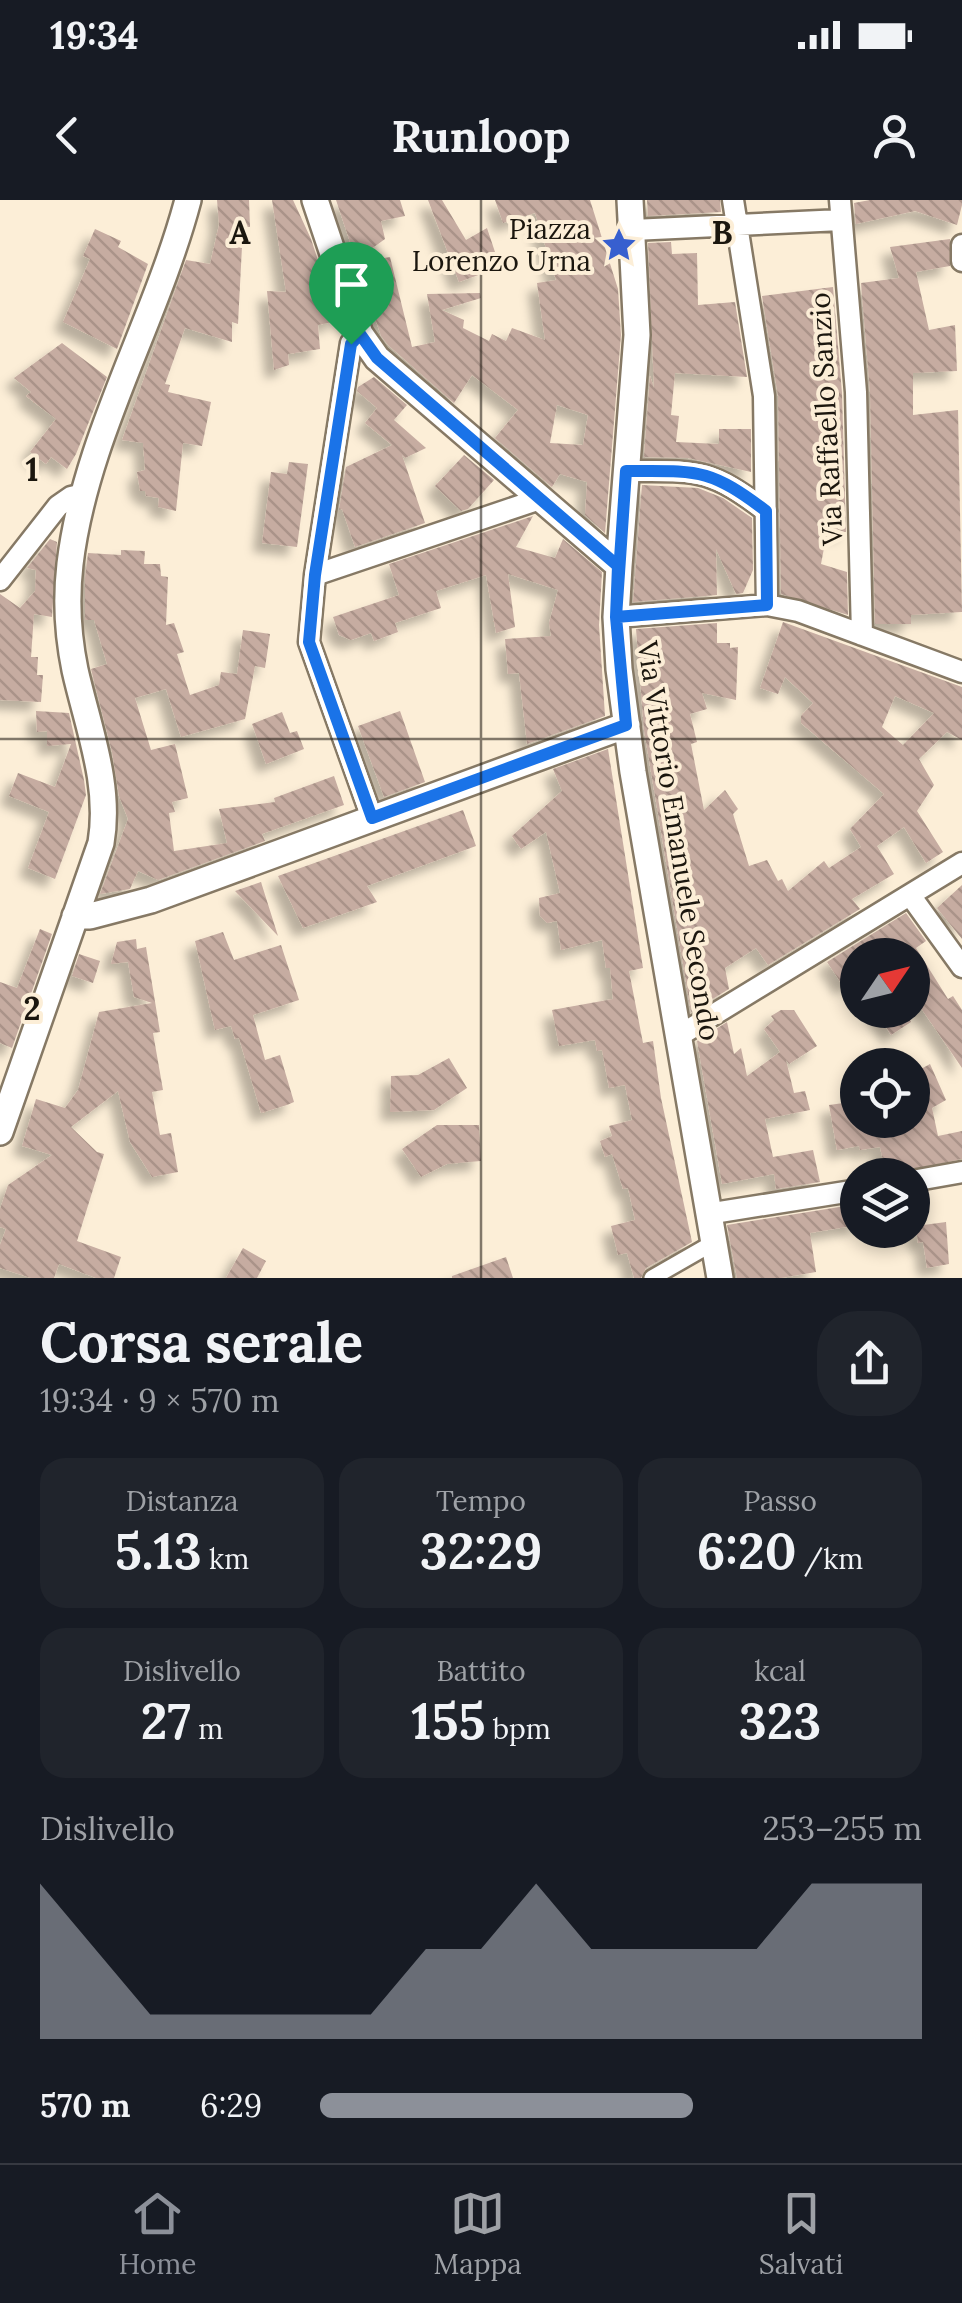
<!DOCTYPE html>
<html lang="it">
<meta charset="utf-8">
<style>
:root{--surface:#171b24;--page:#20242c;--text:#f1f3f6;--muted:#9ea1a6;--line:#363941;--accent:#8c9099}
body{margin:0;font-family:Lora,serif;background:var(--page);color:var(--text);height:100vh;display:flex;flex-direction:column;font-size:38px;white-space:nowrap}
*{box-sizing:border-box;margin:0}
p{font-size:32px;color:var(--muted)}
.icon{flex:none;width:55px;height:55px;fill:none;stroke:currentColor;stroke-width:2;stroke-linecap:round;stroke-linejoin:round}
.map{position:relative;height:1078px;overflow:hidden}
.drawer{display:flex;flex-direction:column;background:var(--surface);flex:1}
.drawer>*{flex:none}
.needle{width:65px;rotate:55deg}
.fabs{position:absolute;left:840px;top:738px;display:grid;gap:20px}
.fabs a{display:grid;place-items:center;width:90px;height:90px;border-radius:50%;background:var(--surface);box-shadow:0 5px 15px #0003;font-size:50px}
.pin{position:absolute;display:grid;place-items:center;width:85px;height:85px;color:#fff;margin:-102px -42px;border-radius:50% 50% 50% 0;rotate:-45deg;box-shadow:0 0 10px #0007}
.pin .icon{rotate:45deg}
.round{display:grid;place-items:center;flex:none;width:105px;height:105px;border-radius:40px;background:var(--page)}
.headline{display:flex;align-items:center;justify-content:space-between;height:170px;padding:0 40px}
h1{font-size:55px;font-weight:800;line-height:75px}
.metrics{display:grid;grid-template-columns:repeat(3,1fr);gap:15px;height:170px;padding:10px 40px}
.metrics div{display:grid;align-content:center;border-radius:25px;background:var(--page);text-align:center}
.metrics b{font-size:50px;font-weight:800}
.metrics small{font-size:28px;font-weight:400}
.metrics p{font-size:28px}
.chart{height:280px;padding:20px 40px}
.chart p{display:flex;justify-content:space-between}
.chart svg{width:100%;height:180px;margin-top:10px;fill:var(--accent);opacity:.7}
ul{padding:0 40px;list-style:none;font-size:32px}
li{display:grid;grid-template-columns:160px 120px 1fr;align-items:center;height:75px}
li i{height:25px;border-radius:12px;background:var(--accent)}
.status{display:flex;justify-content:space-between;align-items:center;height:70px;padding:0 50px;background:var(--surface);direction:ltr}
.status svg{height:28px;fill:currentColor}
header{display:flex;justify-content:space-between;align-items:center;height:130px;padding:0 40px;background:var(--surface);font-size:45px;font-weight:800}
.tab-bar{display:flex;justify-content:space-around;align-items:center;height:140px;border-top:2px solid var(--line);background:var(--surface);font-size:28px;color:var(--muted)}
.tab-bar a{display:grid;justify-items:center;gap:5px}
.tab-bar .active{color:var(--accent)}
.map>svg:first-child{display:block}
.building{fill:url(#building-back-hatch);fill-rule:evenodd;filter:url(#shadow)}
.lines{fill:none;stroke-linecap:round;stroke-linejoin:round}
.pedestrian-casing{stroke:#867965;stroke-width:20}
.minor-casing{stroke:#867965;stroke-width:25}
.tertiary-casing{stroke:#867965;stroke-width:30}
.pedestrian{stroke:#fff;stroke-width:15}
.minor{stroke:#fff;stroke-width:20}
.tertiary{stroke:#fff;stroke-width:25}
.route-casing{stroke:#fff;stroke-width:20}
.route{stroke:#1a73e8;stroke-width:12}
.grid{fill:none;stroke:#1b160e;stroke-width:2.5;stroke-opacity:0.55}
.labels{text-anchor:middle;stroke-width:8;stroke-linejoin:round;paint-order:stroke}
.poi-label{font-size:28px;fill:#1b160e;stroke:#fceed7;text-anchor:end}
.street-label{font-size:28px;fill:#1b160e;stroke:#fceed7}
.grid-label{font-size:32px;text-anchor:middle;font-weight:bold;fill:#1b160e;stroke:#fceed7;stroke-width:8;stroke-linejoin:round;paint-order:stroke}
</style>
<div class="status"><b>19:34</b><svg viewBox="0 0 49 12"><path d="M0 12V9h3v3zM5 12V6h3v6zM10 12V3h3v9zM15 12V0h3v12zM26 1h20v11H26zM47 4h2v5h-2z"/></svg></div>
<header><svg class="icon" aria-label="back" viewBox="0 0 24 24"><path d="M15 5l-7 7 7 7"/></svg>Runloop<svg class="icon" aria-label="person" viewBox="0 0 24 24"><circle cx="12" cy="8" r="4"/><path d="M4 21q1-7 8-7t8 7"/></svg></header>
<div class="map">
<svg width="962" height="1078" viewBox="0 0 962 1078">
<defs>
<pattern id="building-back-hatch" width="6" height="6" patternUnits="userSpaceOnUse" patternTransform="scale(2.5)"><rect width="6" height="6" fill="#c6aca1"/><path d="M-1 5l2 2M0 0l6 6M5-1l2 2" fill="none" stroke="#aa9389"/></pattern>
<filter id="shadow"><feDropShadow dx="-9" dy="9" stdDeviation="5" flood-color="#0004"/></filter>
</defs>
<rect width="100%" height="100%" fill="#fceed7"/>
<path class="building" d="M217,0H249L250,27H243L238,124L232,122V142L185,128L165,184L170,185L168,192L211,202L202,246L183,243L176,311L158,307L159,298L146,296L145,291H140L137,272L145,270L143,243L122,240L186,60L210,64L219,25Z
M272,0H293L311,39L338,121L318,125L320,149L288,154L289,165L274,170L267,91L286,92Z
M336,0H400L405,16L381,21L385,39L356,60Z
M428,0H442L466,40L487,28L495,52L478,58L484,73L459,82Z
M495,0H590L618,89L621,135L605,333L585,315L587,282L560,274L552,287L495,238L518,210L472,175L454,203L388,145L381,136L357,63L390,57L412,147L435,142L427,94L480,93L481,98L442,110L464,120L463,128L489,141L492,134L506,141L512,128L545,140L537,83L556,80L535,13L503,23ZM557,205L588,215L583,245L550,243Z
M647,0H720L721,12L648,16Z
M870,0H962V5L957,25L915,11L856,24L854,3Z
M95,29L121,41L118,47L148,64L117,149L63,122L90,59L83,56Z
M950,39V66L916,72L929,130L955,125L957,171L913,173V215L958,210L962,412L911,415V424H875L870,192L861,83L899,78L890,47Z
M671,42L672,54L697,53L698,105L735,102L747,177L675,173L671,215L679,216L676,242L719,244V229H751V272L688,258L644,257L650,176L654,188L648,43Z
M833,87L842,193L846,332H827L821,364L847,372L848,415L781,394L778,196L762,96Z
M62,143L107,177L76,254L67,269L51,257L46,264L30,252L56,219L26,196L31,192L14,178Z
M374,177L407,205L394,220L426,248L405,258L402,255L425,323L355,347L342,309L339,310L346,267L392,245L365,223L377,208L357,191L358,187Z
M464,255L494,280L468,309L461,311L435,286Z
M289,262L308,264L297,347L262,343L271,272L287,274Z
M642,285L698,288L723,298L752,318L753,370L743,393L736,394L716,349L717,395L633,402Z
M533,316L516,347L555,358L563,339L602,372L599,425L605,516L527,544L519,473L508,474L505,439L551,436L549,423L558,390L508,374L515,427L496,433L486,375L436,391L441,408L395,423L398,432L374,441L371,433L351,440L339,435L333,417L399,395L389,364Z
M50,339L57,342L52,417L34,414L31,457H38L37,475H43L41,502L0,500V394L20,408L35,391L36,370L27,368Z
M121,350L145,351L144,364H160L161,376L168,377L166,425L174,423L184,452L177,454L190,495L219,485L221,472L237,474L243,430L270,434L265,468L255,466L245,519L181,537L166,489L135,498L151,550L175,544L188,598L172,602L175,612L169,613L174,651L227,643L219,609L275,602L274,598L334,576L344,605L262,634L265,641L158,680L138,671L130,689L100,694L128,619L119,596L112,552L91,469L107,464L94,420H85V378L88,353L121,355Z
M783,422L962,487V540L947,532L919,559L934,585L917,611L943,652L926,663L904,627L877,646L894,674L852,699L860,709L768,765L756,748L725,768L729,789L691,812L644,530L636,429L717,423V443H730V448L738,447L736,500L702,493L707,509L690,514L697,542L691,544L704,610L725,590L738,609L733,614L749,666L767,660L778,681L782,679L788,691L824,661L829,668L861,647L850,629L884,594L801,523V516L813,503L785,477L778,494L760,488ZM895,496L934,513L903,545L882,527Z
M36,511L69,513L84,580L86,595L55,679L28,668L49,612L9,596L18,573L55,587L71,544L47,546V531L37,532Z
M400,511L425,582L384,597L358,526Z
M282,512L290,533L297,531L304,549L266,564L252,524Z
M608,549L643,768L629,771L643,843L653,841L661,898L692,1042L646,1068L641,1078H634L627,1053L618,1055L611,1026L635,1020L628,988L623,989L612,954L605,957L600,941L612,936L609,926L632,920L625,885L609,888L602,850L597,851L595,840L559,846L552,810L613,799L610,768H606L602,740L561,750L557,721L547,723L540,716L539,698L560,693L546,632L521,649L512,636L562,591L553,569Z
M463,610L476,646L367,686L377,702L303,728L278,676Z
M261,682L278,736L235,691Z
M962,685V739L937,708Z
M906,713L926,741L916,748L948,799L953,796L962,810V868L912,795V755H858V777L843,786L827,762Z
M40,729L52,734L12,848L0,843V782L17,788Z
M223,732L234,760L281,745L299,800L253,815L265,860L280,855L294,902L287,905L261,913L239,838L235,839L231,826L215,830L195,741Z
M136,739L137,749L146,747L160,832L153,833L163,890L152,892L160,935L171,933L178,972L152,977L130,942L118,891L71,927L97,952L104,954L77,1041L121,1057L114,1078H96L59,1064L54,1078H31L0,1068V1045L6,1029L0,1027V1009L8,985L52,955L22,946L36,899L65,908L78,890L99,812L152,803L134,797L128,762L111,764L117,742Z
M79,754L100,761L93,783L72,776Z
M781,810H794L817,846L789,864L786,860L794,893L805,891L810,910L765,919L773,957L813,950L820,982L776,989L774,974L722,984L697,841L727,822L734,854L741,848L747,876L780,852L764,829L774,820L771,816Z
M875,810H905L911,822L891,835Z
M449,858L467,888L434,910L390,912L391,876L418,875Z
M930,864L946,900L932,908L938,936L962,931V959L886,975L880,947L860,950L859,946L837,950L829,905L858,901V920H912V874Z
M437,925H479L481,961L447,964L421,977L402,949Z
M858,1004V1025L810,1033L816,1072L781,1078H737L727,1025Z
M946,1022L949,1064L927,1068L923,1042L918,1043L916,1026Z
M243,1048L266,1061L257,1078H226Z
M506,1057L513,1078H452V1076Z"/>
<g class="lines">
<defs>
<path id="pedestrian" d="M652,1078L713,1043"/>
<path id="minor" d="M733,0L764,196L767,405
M840,0L856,192L862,435
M633,30L841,20
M962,45V61
M360,134L351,143L315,375L309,442L372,618
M626,271C697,271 708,267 766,311
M315,375L540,299
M0,380L58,306L71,297L84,294
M616,417L767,405L798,411L962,472
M910,695L962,767
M677,837L962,663
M912,981L962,972
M707,1014L858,990"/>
<path id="tertiary" d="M315,0L360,134L377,158L619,366
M630,0L637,135L619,366L616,417L619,469L633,572L720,1078
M75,716H90L151,700L627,525
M0,932L101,643C111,584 88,528 75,470C68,436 66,398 70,364C85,238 156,121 188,0"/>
</defs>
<use href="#pedestrian" class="pedestrian-casing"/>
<use href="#minor" class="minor-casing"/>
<use href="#tertiary" class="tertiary-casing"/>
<use href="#pedestrian" class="pedestrian"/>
<use href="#minor" class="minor"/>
<use href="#tertiary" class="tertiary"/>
</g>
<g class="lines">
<defs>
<path id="route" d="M351,144L315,375L309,442L372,618L626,525L616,417L626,271C697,271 708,267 766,311L767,405L616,417L618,366L377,158L360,134L351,144"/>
</defs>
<use href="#route" class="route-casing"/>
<use href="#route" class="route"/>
</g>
<path class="grid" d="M481,0V1078M0,539H962"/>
<defs>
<symbol id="sight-bare" viewBox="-9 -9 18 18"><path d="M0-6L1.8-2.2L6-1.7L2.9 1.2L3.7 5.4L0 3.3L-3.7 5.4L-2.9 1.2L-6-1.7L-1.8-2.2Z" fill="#375fcf" stroke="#fceed7" stroke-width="2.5" paint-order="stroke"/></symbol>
</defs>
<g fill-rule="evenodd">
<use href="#sight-bare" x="594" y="20" width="50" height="50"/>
</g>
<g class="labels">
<g class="poi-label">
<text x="591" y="39">Piazza<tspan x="591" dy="32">Lorenzo Urna</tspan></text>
</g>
<g class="street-label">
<text transform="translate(826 219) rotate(-93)" y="10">Via Raffaello Sanzio</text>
<text transform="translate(679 641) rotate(81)" y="10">Via Vittorio Emanuele Secondo</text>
</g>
</g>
<g class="grid-label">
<text x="240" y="44">A</text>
<text x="722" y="44">B</text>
<text x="32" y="281">1</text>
<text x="32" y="820">2</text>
</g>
</svg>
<div class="fabs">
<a><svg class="needle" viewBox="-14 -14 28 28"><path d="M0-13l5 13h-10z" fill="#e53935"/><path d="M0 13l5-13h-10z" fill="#9ea1a6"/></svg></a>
<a><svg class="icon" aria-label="locate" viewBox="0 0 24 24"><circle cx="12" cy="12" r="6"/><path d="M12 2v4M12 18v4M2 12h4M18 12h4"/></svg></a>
<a><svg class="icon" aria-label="layers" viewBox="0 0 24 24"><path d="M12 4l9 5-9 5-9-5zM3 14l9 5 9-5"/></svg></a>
</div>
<div class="pin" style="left:351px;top:144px;background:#1e9e55"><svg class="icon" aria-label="arrive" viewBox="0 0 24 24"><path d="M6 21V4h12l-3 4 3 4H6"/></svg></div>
</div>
<section class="drawer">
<div class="headline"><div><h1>Corsa serale</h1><p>19:34 · 9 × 570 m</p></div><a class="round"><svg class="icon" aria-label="share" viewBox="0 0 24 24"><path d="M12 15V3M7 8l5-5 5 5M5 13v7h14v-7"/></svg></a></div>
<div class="metrics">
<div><p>Distanza</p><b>5.13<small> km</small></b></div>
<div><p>Tempo</p><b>32:29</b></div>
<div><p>Passo</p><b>6:20<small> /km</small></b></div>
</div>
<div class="metrics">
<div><p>Dislivello</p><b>27<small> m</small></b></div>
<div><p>Battito</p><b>155<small> bpm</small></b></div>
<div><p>kcal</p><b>323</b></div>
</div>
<div class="chart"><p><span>Dislivello</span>253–255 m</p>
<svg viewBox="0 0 160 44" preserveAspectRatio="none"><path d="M0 44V6L10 22L20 38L30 38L40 38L50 38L60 38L70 22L80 22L90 6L100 22L110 22L120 22L130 22L140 6L150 6L160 6V44z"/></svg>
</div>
<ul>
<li><b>570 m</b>6:29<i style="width:62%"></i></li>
</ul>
</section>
<nav class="tab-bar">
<a class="active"><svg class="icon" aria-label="home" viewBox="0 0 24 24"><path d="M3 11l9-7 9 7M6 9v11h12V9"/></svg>Home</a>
<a><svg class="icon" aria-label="map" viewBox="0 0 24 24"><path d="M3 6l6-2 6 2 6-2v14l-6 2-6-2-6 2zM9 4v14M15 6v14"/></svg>Mappa</a>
<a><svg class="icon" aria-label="saved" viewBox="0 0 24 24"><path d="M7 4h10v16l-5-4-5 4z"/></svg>Salvati</a>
</nav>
